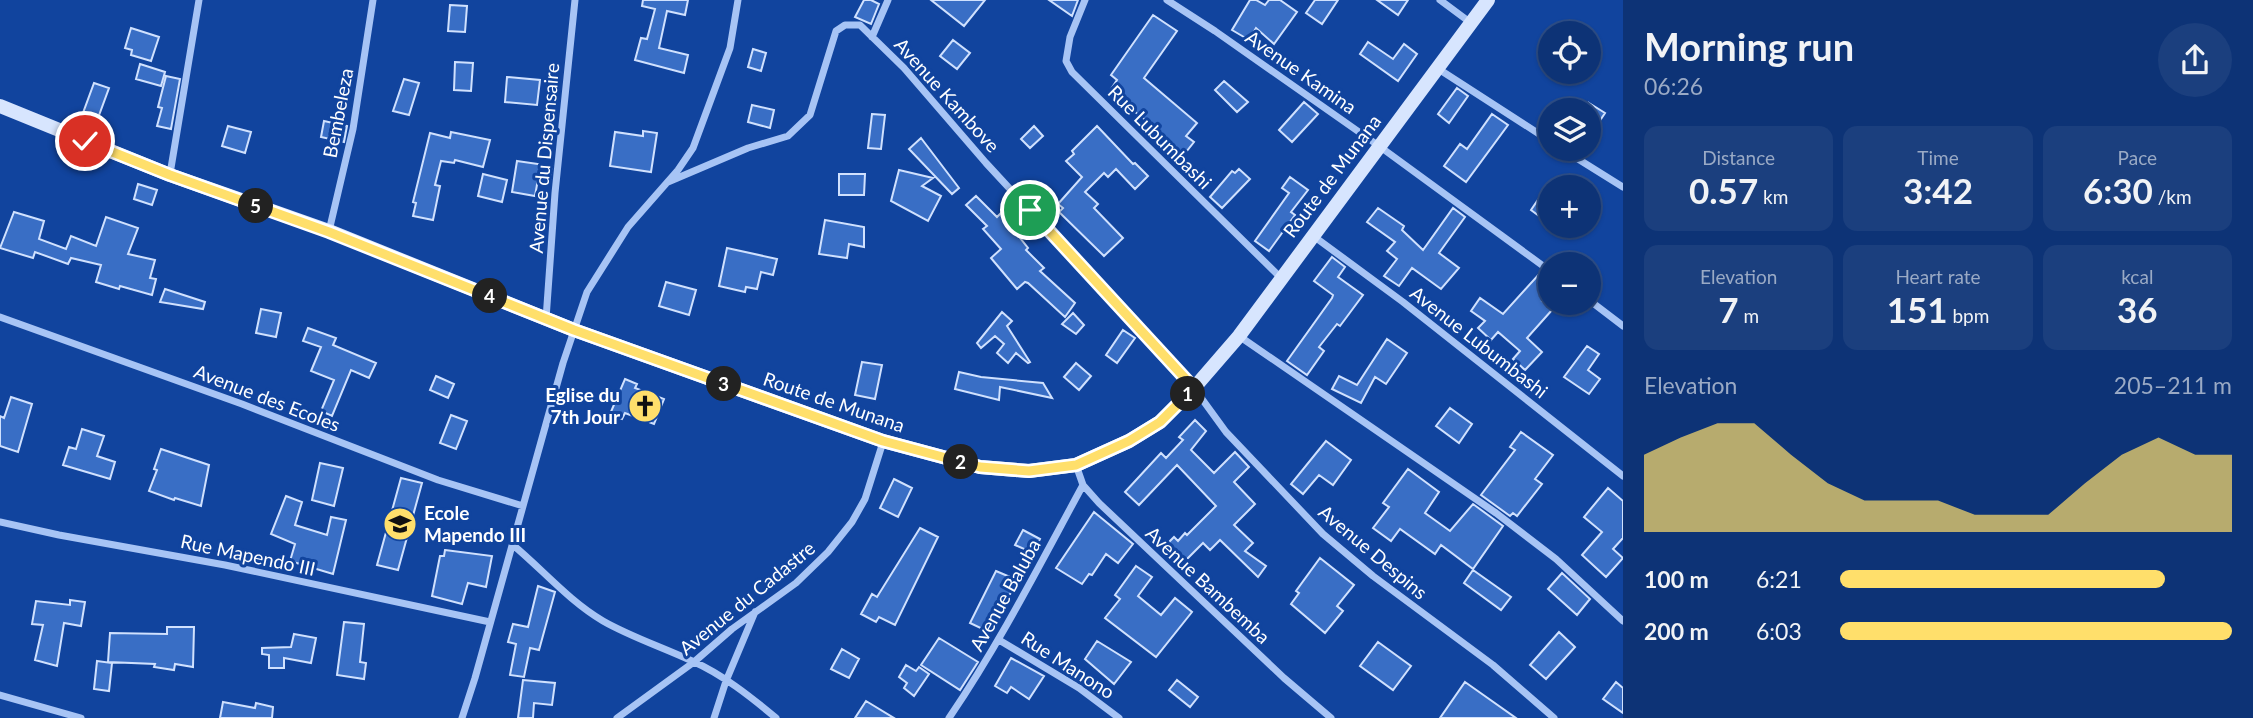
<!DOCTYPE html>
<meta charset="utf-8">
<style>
:root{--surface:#0d3376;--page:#1b3f7e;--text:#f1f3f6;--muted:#9aaac5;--line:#2d4e88;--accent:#ffdf6b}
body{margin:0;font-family:Lato,sans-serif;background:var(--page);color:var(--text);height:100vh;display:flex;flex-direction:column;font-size:26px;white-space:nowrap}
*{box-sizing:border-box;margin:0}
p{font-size:23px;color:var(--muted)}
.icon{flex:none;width:38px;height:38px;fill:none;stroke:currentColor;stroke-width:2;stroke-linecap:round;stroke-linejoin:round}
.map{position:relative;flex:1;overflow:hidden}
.panel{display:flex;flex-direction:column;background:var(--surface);width:630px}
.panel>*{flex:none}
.fabs{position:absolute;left:1538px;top:21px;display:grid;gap:14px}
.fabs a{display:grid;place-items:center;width:63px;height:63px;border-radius:50%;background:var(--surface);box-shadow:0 2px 5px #0004,0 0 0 2px var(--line);font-size:35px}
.pin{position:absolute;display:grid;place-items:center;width:60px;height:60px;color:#fff;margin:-30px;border:4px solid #fff;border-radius:50%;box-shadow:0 2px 7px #0007}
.km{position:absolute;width:35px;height:35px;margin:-18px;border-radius:50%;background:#222;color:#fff;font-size:19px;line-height:35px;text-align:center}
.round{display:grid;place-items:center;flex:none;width:74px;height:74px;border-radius:37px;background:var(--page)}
.headline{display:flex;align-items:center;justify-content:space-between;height:119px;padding:0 21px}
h1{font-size:38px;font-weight:700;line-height:52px}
.metrics{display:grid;grid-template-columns:repeat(3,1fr);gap:10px;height:119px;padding:7px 21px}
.metrics div{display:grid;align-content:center;border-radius:14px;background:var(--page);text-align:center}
.metrics b{font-size:35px;font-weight:700}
.metrics small{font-size:19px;font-weight:400}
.metrics p{font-size:19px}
.chart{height:196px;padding:14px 21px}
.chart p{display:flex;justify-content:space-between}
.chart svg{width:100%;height:126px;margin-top:7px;fill:var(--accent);opacity:.7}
ul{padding:0 21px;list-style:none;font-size:23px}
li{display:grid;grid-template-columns:112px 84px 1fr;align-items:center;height:52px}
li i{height:18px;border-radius:9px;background:var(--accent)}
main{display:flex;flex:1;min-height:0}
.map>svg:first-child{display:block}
.building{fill:#396ec5;stroke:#d0e1fe;stroke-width:2}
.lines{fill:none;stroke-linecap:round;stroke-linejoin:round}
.minor{stroke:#a7c4f5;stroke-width:7}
.secondary{stroke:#d7e5fe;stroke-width:14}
.route-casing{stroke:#fff;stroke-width:14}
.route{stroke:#ffdf6b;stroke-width:9}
.labels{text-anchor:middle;stroke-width:6;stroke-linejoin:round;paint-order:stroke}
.street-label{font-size:19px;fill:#fff;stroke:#11449e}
.poi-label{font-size:19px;font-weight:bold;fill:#fff;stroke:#11449e;text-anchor:end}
</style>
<main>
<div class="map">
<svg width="1623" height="718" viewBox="0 0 1623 718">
<rect width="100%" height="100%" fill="#11449e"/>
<path class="building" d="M643,0H688L685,15L667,11L659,48L688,55L684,73L635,60L641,38L647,39L655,9L642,6Z
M864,0H871L879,4L871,24L855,17Z
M931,0H985L964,26Z
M1049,0H1078L1072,16Z
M1250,0H1256L1265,5L1269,0H1280L1297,12L1274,44L1256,28L1249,40L1232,30Z
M1315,0H1338L1322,24L1306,13Z
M1377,0H1408L1398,15Z
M450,5L467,6L465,32L448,31Z
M1153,15L1177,31L1144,78L1197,123L1186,136L1194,142L1182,157L1148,129L1152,125L1109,92L1117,80L1111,75Z
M131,28L159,37L151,61L131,55L132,50L125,48Z
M953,40L970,53L957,69L940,56Z
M1368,42L1393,59L1404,44L1417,54L1398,81L1360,54Z
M753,49L766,53L761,71L748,67Z
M455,62L473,63L471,91L454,90Z
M140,64L165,72L161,86L136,79Z
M166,76L180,79L171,129L157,126L162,108L158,107Z
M507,77L540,80L537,105L505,102Z
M404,79L419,83L409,115L393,111Z
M1224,81L1248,102L1237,112L1215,90Z
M94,83L109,88L98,118L83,113Z
M1457,88L1468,96L1449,123L1438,114Z
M1304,102L1318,114L1292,142L1279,130Z
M1589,103L1605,113L1589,137Z
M752,105L774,110L770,128L748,122Z
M872,114L885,115L881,149L868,148Z
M1492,114L1508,125L1466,182L1444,166L1460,144L1467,149Z
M324,121L347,126L344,142L321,137Z
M228,126L251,132L245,153L222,146Z
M1034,126L1043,136L1030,148L1021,139Z
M1097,126L1133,164L1135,163L1148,176L1135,189L1116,169L1108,177L1104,173L1085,192L1098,204L1094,208L1123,238L1104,256L1059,212L1063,208L1058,204L1082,177L1066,161L1074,154L1072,151Z
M643,131L657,133L651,172L610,166L615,132L643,136Z
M451,132L490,140L483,167L455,160L454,163L441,161L435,185L440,186L433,220L413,216L416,203L413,202L430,133L450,138Z
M921,138L959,188L952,194L909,149Z
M517,161L552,166L550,181L538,179L535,196L512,192Z
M1239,169L1250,179L1222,208L1210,197L1232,171L1235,173Z
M899,170L933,178L922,186L941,196L928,221L891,201Z
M483,174L507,180L502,202L478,196Z
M839,174H865L864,195H839Z
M1290,177L1308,190L1291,212L1295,215L1269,251L1255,241L1289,193L1282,188Z
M1550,182V224L1531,210Z
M138,184L157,190L152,205L134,199Z
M976,196L997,217L1013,201L1024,213L1013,223L1016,226L1013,229L1028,248L1026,250L1044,268L1040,271L1075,303L1065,317L1028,283L1025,282L1017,289L991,258L1001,249L983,229L987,226L966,205Z
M1378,208L1404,226L1402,230L1423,250L1453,208L1465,217L1439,253L1459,268L1441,289L1412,268L1399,286L1384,276L1397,259L1387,251L1395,242L1367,222Z
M14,212L44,221L39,239L66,249L71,236L96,246L106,217L138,228L128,254L155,260L150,278L156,279L152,295L120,286L119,289L96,282L101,265L71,258L68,264L35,252L33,258L0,248Z
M825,220L864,227V247L849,244L847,258L819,254Z
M727,248L777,259L773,275L761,272L757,289L746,287L745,292L719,286Z
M1332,257L1345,267L1338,277L1363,295L1340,326L1337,324L1319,347L1324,351L1307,375L1287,361L1332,298L1333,295L1314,281Z
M1541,272L1550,278V292L1542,301L1552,310L1527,338L1542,352L1525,370L1513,359L1520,351L1498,332L1491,340L1478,328L1485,321L1471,311L1480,298L1503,314Z
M666,282L696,290L689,315L659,306Z
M165,289L205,302L203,309L160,302Z
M261,309L281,313L276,337L256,333Z
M1002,312L1012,321L1007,326L1030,362L1028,363L1016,353L1008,363L997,353L1004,344L995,336L981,348L977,343Z
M1073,313L1084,325L1076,334L1062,324Z
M308,328L336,338L333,345L376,363L369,378L351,370L332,416L321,411L334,380L311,371L321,347L303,341Z
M1123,330L1135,338L1117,363L1106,355Z
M1387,339L1407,353L1386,384L1375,377L1361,403L1332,389L1339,376L1357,385Z
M1587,346L1599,354L1588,370L1600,379L1589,394L1564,377Z
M862,362L882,365L875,399L855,395Z
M1076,363L1091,376L1079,390L1064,377Z
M959,372L981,377L1043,383L1052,398L1000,387L999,400L955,389Z
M436,376L454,384L448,398L430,390Z
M625,379L637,384L635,388L664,399L654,424L625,413L622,419L610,414Z
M11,397L32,404L18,452L0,446V416L4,418Z
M1450,408L1472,424L1459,443L1436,426Z
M451,415L467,421L456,449L440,443Z
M1195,420L1206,431L1191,450L1214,473L1235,452L1249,467L1234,482L1255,504L1234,525L1253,543L1245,551L1266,566L1258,577L1220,540L1210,550L1203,543L1180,566L1162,549L1174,537L1178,541L1185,533L1187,535L1216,506L1177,465L1139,505L1125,492L1161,453L1166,458L1183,440L1179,437Z
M82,429L104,436L97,456L115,462L110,479L63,465L69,447L76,449Z
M1521,432L1553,455L1535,479L1542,484L1517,516L1513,513L1510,516L1481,495L1515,450L1510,447Z
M1326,441L1351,460L1333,485L1319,475L1303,494L1291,484Z
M161,449L209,465L201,506L175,498L174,500L149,491L157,470L154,469Z
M320,463L343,468L334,506L312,500Z
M1408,469L1439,492L1425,513L1450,531L1473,504L1503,526L1473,569L1441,545L1435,554L1400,529L1391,541L1373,528L1389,507L1383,503Z
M401,478L422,483L398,570L377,565Z
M894,479L912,488L898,517L880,508Z
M1608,488L1623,501V538L1613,549L1623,558L1606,577L1582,555L1602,532L1584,517Z
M286,496L302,502L295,525L327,535L331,517L346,520L333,574L290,561L295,544L271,534Z
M1094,512L1133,544L1118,563L1106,554L1092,575L1089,574L1082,584L1056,568Z
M920,528L938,537L895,625L879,617L876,622L861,614L872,594L877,597Z
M1023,530L1040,539L1033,553L1015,545Z
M445,550L492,556L486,587L468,583L462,604L432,596L440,556H444Z
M1320,558L1354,585L1337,606L1343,611L1325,633L1291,604L1299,593L1296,591Z
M1136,566L1152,577L1138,596L1161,615L1175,598L1192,612L1156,657L1105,618L1120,599L1115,595Z
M1473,570L1511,597L1501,610L1464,583Z
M996,571L1017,580L991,633L970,623Z
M1562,573L1590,599L1577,615L1548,589Z
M538,586L555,592L539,650L530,648L524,677L510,675L516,644L508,642L513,624L528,627Z
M70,600L85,602L81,626L64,623L57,666L35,660L43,625L32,624L36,601L70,605Z
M344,622L364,624L360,662L366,663L364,679L337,675Z
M167,627H194L193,667L175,664L174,670L154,667L155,664L108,662L110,633L167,634Z
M1559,632L1575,647L1546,679L1530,665Z
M294,634L316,638L311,663L284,658V668H269V655L262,654V648L291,647Z
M939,638L978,662L960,690L921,665Z
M1097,641L1131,662L1114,684L1085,659Z
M1378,642L1411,666L1393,690L1360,666Z
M842,649L859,659L849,678L831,669Z
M1011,658L1044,676L1029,699L1011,687L1007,693L995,686Z
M97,661L112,663L109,691L94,689Z
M906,665L916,671L919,667L929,674L914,696L904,688L907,683L899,677Z
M523,680L555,683L552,705L534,703L533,718H518Z
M1177,680L1198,697L1190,707L1169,690Z
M1465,682L1516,718H1440Z
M1616,682L1623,688V713L1603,699Z
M866,701L894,718H855Z
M223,702L255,708L256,703L273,707L272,718H220Z"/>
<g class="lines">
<path class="minor" d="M1085,0L1070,37L1066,61L1072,72L1281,278
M1167,0L1215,31L1379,146L1550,271
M1440,0L1471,23
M872,37L888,0
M1437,68L1550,141
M1562,149L1623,187
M170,174L199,0
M668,182L748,148L788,136L810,115L836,31L845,25H860L904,68L986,163L1194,388L1226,432L1323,534L1373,576L1493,665L1554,718
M329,231L353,129L373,0
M1312,235L1403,302L1623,476
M1589,300L1623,326
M0,317L242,404L438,480L523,506
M546,319L555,193L575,0
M1239,336L1496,513L1556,559L1623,621
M1076,465L1083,485L1099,503L1284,678L1331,718
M0,522L59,535L225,565L490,622
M513,545C543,570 569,601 603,621C631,637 662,647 692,661C722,674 751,697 776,718
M999,640L1079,688L1119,718
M0,695L81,718
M462,718L475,678L563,363L587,292L628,227L678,170L693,148L730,48L738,0
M617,718L694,662L732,629L796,583L828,552L852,522L865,499L883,442
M714,718L726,681L755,612
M949,718C1000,643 1040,564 1083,485"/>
<path class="secondary" d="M0,106L170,175L329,231L574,330L883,441L980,467L1029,471L1076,465L1129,441L1160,422L1194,388L1239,336L1488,0"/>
</g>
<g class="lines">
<defs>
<path id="route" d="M85,141L170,175L329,232L574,330L883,441L980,467L1029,471L1076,465L1129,441L1160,422L1194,388L1030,210"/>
</defs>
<use href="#route" class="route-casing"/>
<use href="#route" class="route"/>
</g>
<defs>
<symbol id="church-disc" viewBox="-11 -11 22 22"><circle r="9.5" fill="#ffdf6b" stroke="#11449e"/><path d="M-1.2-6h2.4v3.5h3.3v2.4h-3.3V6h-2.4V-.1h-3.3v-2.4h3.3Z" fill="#111"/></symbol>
<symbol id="school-disc" viewBox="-11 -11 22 22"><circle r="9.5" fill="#ffdf6b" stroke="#11449e"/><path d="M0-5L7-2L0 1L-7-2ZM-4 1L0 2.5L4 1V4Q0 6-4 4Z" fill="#111"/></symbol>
</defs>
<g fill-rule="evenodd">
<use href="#church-disc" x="626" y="387" width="38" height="38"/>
<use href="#school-disc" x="381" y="505" width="38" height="38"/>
</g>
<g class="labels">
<g class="street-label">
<text transform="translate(1301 72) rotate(35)" y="7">Avenue Kamina</text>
<text transform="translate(947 95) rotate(48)" y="7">Avenue Kambove</text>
<text transform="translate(338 113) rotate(-79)" y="7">Bembeleza</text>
<text transform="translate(1160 137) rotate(45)" y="7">Rue Lubumbashi</text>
<text transform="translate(544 158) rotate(-85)" y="7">Avenue du Dispensaire</text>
<text transform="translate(1332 176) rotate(-53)" y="7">Route de Munana</text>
<text transform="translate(1479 342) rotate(38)" y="7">Avenue Lubumbashi</text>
<text transform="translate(267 398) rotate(21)" y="7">Avenue des Ecoles</text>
<text transform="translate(834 402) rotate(19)" y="7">Route de Munana</text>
<text transform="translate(1373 552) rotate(40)" y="7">Avenue Despins</text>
<text transform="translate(248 555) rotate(12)" y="7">Rue Mapendo III</text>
<text transform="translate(1208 585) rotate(43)" y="7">Avenue Bambemba</text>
<text transform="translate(1005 595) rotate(-61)" y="7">Avenue Baluba</text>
<text transform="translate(747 598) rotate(-39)" y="7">Avenue du Cadastre</text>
<text transform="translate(1068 665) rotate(33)" y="7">Rue Manono</text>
</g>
<g class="poi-label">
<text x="620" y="402">Eglise du<tspan x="620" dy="22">7th Jour</tspan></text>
<text x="424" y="520" text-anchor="start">Ecole<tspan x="424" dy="22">Mapendo III</tspan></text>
</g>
</g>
</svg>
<div class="fabs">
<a><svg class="icon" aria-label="locate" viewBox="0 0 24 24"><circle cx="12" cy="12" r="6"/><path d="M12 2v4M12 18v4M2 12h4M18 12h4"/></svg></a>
<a><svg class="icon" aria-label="layers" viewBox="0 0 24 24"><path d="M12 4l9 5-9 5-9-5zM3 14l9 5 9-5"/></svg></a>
<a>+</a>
<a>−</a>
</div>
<div class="pin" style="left:1030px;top:210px;background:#1e9e55"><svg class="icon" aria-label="arrive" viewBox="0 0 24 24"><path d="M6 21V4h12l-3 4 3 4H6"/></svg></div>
<div class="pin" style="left:85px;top:141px;background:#d93025"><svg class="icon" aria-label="check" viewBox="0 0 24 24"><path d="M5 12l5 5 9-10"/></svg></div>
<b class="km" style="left:1188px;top:394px">1</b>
<b class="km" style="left:961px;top:462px">2</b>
<b class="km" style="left:724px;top:384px">3</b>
<b class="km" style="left:490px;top:296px">4</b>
<b class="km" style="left:256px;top:206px">5</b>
</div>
<section class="panel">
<div class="headline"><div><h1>Morning run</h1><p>06:26</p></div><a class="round"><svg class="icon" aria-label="share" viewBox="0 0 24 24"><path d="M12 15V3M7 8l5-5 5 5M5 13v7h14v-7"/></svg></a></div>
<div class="metrics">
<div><p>Distance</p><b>0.57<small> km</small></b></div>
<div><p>Time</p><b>3:42</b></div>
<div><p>Pace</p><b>6:30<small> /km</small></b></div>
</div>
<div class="metrics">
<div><p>Elevation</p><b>7<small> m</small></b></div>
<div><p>Heart rate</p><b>151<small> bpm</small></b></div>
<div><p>kcal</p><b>36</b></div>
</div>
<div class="chart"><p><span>Elevation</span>205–211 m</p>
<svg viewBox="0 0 160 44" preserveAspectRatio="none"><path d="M0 44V17L10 11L20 6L30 6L40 17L50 27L60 33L70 33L80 33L90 38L100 38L110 38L120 27L130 17L140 11L150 17L160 17V44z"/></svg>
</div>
<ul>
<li><b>100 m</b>6:21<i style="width:83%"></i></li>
<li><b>200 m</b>6:03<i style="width:100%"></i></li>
</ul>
</section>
</main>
